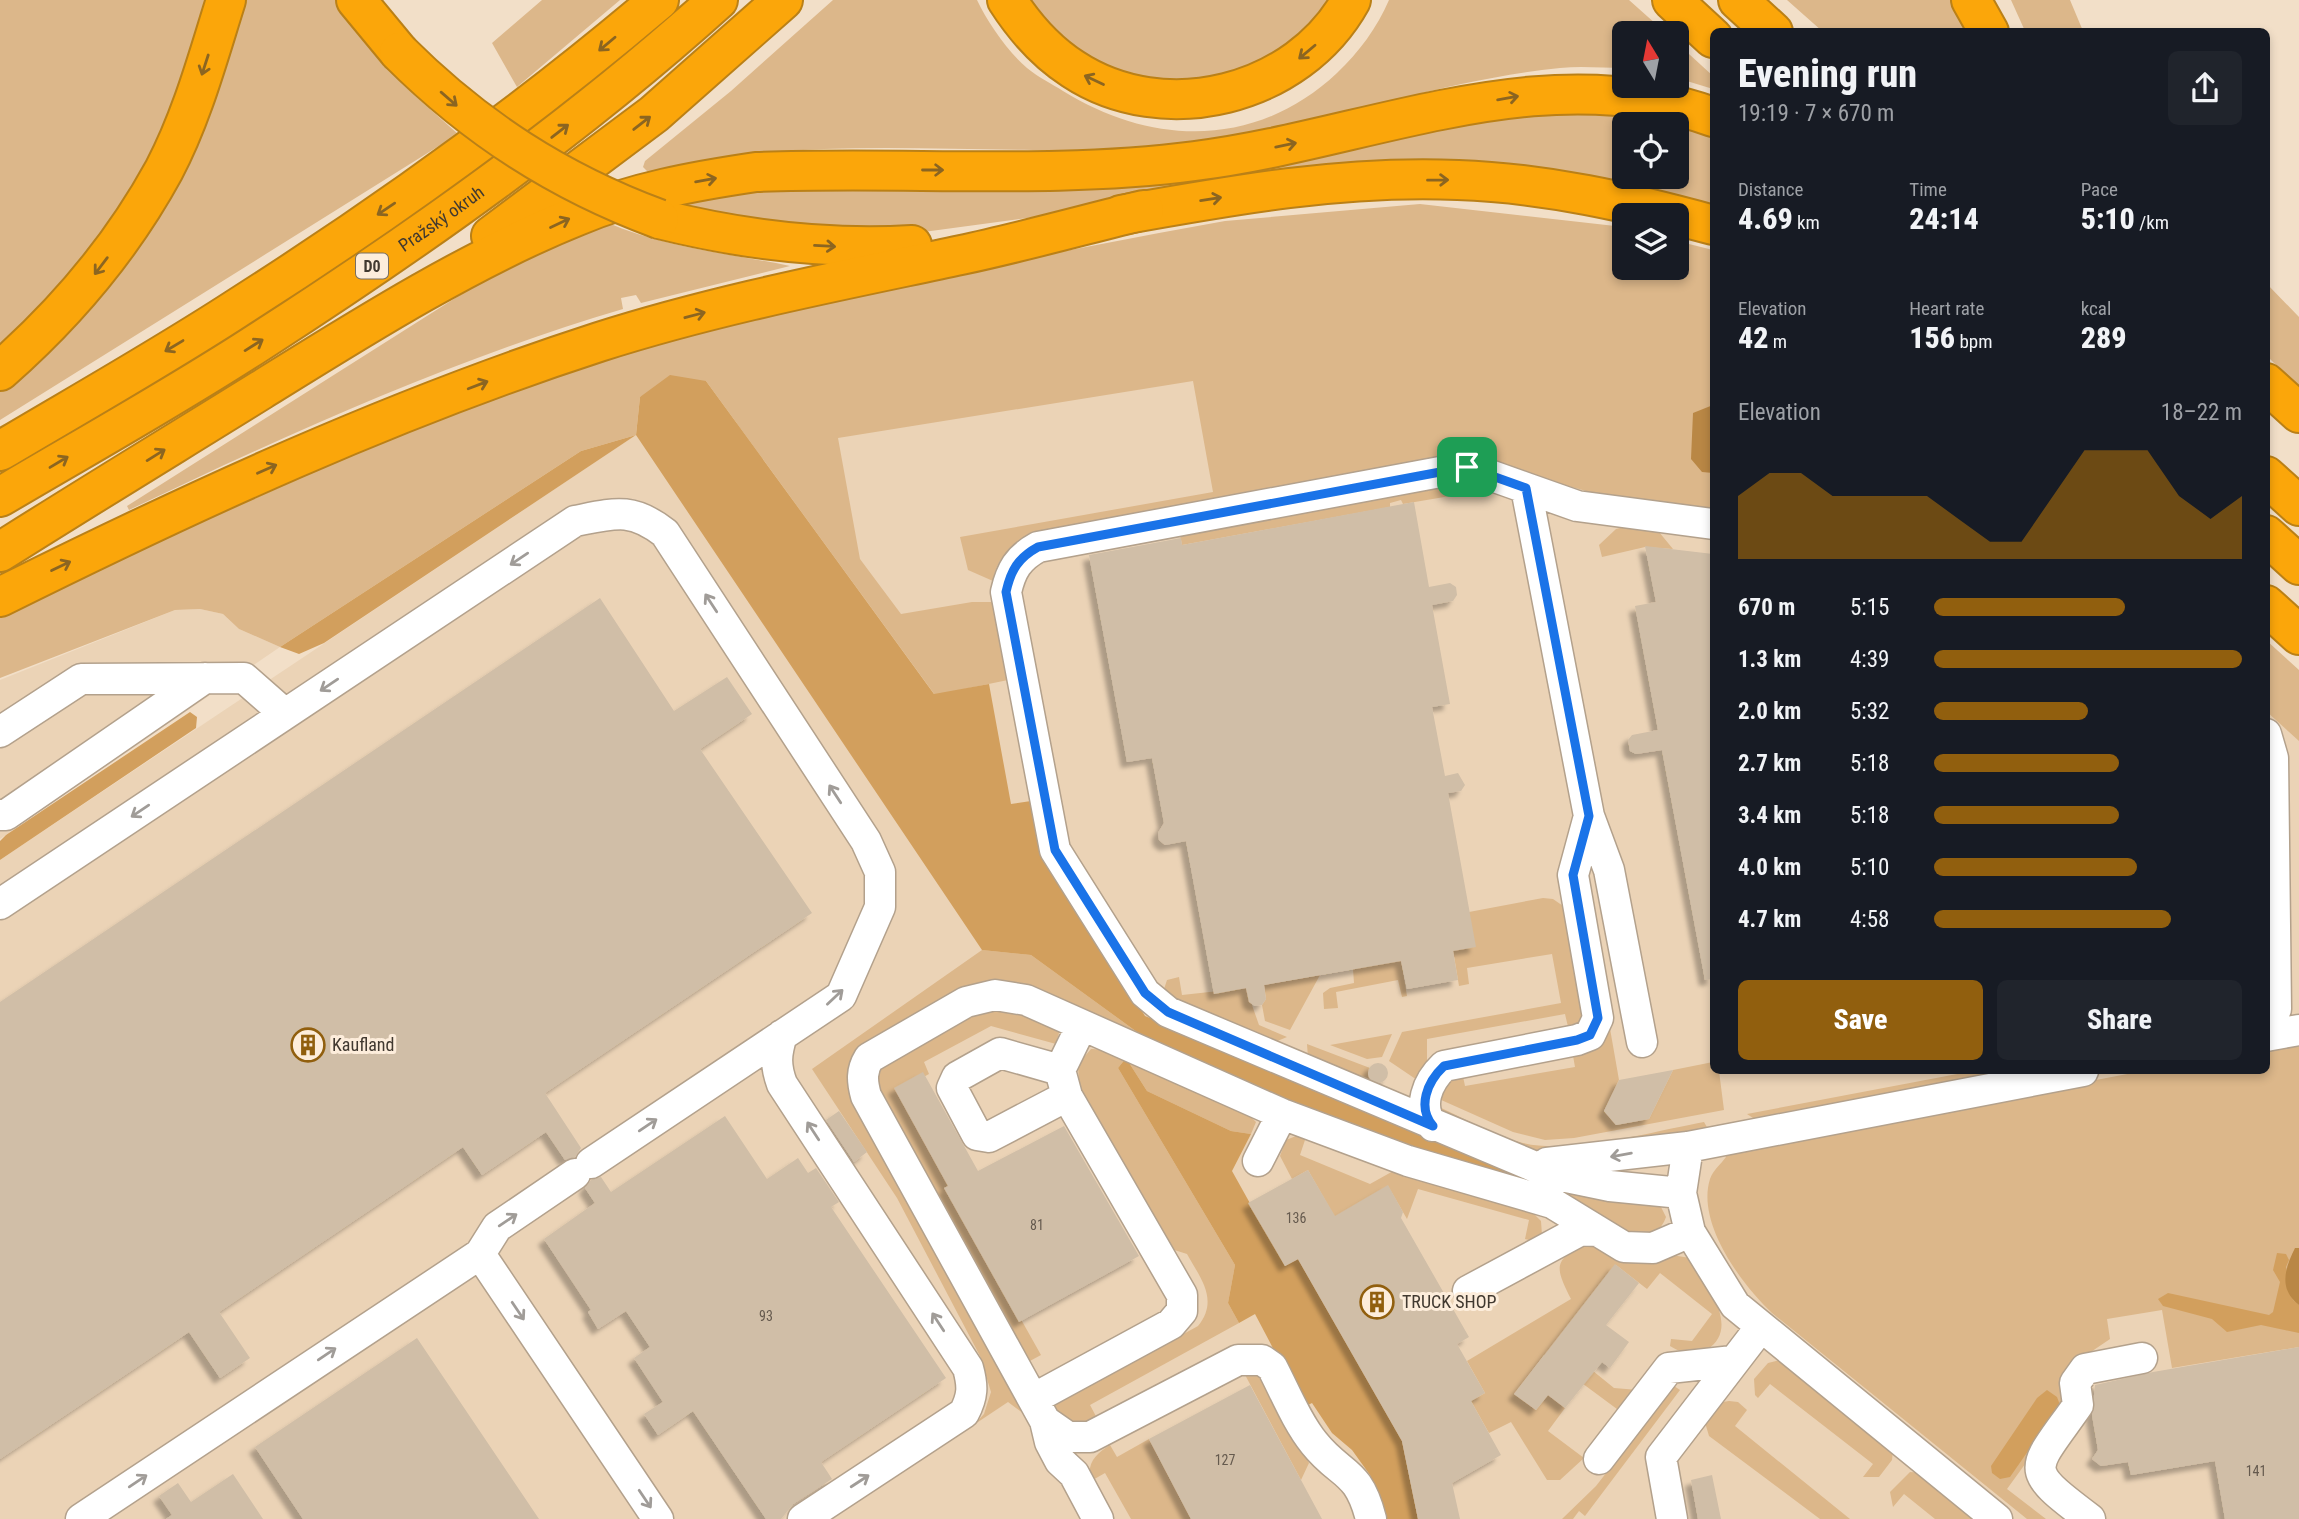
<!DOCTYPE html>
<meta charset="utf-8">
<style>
:root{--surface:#171b24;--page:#20242c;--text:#f1f3f6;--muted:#9ea1a6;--accent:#915f0e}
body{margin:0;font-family:"Roboto Condensed",sans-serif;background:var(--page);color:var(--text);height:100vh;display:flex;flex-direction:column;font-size:26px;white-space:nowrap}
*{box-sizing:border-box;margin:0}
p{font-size:23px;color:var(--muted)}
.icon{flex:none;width:38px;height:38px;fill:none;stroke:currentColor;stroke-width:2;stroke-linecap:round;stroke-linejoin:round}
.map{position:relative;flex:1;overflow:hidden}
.side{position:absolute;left:1710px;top:28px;width:560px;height:1046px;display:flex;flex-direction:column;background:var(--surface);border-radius:10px;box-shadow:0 4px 10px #0003}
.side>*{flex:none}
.needle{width:46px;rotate:350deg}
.tools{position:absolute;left:1612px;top:21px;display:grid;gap:14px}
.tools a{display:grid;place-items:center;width:77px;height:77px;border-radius:10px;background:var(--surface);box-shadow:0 4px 10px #0003;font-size:35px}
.pin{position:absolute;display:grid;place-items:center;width:60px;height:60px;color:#fff;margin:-30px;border-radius:14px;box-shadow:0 4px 10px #0006}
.round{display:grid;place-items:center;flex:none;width:74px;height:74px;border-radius:10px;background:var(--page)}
.summary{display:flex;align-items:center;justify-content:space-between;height:119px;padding:0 28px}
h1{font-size:38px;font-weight:800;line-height:52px}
.figures{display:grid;grid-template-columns:repeat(3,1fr);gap:10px;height:119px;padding:7px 28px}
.figures div{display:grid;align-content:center}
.figures b{font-size:30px;font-weight:800}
.figures small{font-size:19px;font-weight:400}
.figures p{font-size:19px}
.chart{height:196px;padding:14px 28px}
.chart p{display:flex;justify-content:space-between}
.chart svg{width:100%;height:126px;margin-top:7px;fill:var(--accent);opacity:.7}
.action{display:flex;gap:14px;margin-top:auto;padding:14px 28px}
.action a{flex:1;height:80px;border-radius:10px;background:var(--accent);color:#fff;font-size:28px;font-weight:800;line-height:80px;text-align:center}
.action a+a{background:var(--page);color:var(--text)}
ul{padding:0 28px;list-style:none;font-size:23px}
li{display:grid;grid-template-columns:112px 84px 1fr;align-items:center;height:52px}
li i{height:18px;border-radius:9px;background:var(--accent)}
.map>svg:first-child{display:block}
.built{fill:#ebd3b6}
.green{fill:#dcb78a;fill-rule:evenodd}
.forest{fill:#d29f5d}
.water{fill:#b98745}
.building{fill:#d0bea7;filter:url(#shadow)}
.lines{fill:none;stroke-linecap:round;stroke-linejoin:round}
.minor-casing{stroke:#b3a18c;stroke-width:33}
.highway-casing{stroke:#ba8017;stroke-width:42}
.minor{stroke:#fff;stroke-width:30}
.highway{stroke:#fba60a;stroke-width:38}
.highway-bridge-casing{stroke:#ba8017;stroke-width:42;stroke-linecap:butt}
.highway-bridge{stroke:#fba60a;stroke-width:38}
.oneway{stroke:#8b6521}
.oneway2{stroke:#a09c98}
.route-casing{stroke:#fff;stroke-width:14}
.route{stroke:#1a73e8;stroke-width:9}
.labels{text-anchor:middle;stroke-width:6;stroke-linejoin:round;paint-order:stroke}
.number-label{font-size:14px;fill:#655a4e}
.shield{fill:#fdeddb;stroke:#796f63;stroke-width:2}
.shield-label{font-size:16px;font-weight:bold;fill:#413930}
.street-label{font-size:18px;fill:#413930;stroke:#fdeddb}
.poi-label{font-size:18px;fill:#413930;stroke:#fdeddb;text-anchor:start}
</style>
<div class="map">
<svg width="2299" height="1519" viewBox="0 0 2299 1519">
<defs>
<filter id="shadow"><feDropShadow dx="-6" dy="6" stdDeviation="2" flood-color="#0004"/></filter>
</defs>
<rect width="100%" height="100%" fill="#f2dfc8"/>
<path class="built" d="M1200,368L1713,493V1071H2266V654L2299,678V1519H0V860L636,435Z
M200,609L223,614L239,629L280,647L0,839V680L175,610Z"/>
<path class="green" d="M0,0H214L206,29L129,207L0,355Z
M241,0H338L413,94L458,134L0,420V390L47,348Z
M542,0H620L517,87L492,43Z
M833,0H977C988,23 1008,52 1027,68C1038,77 1052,84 1063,91C1154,147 1257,148 1337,73C1359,52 1377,28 1389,0H1629L1666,33H1624V68C1603,68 1581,66 1560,68C1428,81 1304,133 1171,147C1126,152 1079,150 1033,150C905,149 774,140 648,172L643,167L645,161L731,91Z
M1027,0H1339L1301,48L1183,92L1081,61Z
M1787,0H1955L1970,31H1822Z
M2011,0H2070L2083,31H2025Z
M1677,43L1713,76V89L1677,78Z
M1574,102L1713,127V216L1566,182L1116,206L916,233L759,232L667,200L720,189L923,178ZM1624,124H1676V177H1624Z
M1420,204L1624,227V268H1676L1677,241L1713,250V513L1633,504L1467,458L1036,534C1014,542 996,557 993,581L968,570L960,537L1213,492L1193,381L838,438L860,559L901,614L972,602H994L1008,680L935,695L706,381L640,397L636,435L581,451L280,647L239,629L223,614L200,609L175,610L0,678V613L420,424L543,377L674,337L919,279L1159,233L1225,221Z
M606,222C665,248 728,253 790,266L641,303L636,295L621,298L623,309C451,360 290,433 129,510L127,506L468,290L531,255Z
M2266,283L2299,317V388L2266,355Z
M1464,479L1474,484L1468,493L1403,504L1401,500L1390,503V507L1182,545L1179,530Z
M1624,527L1659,532L1673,549L1645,547L1602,557L1599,545L1616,529Z
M2266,640L2299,670V741L2266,711Z
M1543,898L1553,899L1566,908L1587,1018L1569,1031L1565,1014L1427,1039V1068L1420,1082L1389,1061L1402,1032L1561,1003L1552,954L1467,968L1469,984L1459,986L1453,950L1469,912Z
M982,950L1031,955L1137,1032L1016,985L859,1049L851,1059L848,1080L1031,1419L1008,1402L975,1424L984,1414L991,1392L980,1356L897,1198L812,1069Z
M1401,960L1407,996L1402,997L1398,980L1336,992L1338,1008L1324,1009L1323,993L1330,988L1354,983L1353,969Z
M1320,975L1290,1030L1265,1021L1262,1005L1266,999L1264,985Z
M1179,977L1182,995L1246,988L1259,1025L1287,1037L1275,1042L1172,1000L1163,992L1167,980Z
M1007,1008L1060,1029L1056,1044L991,1026L924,1062L929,1074L900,1090L952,1189L949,1191L1041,1355L1028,1362L878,1098L877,1065L972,1012Z
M1609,1023L1619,1080L1604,1111L1616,1125L1649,1119L1673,1070L1713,1062V1071H1719L1724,1110L1574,1138L1545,1140L1513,1132L1439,1099L1441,1085L1461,1067L1465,1086L1575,1067L1572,1050Z
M1392,1034L1382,1057L1367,1059L1330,1045Z
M1307,1044L1370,1068L1368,1074L1371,1082L1308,1058Z
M2283,1044L2299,1047V1347L2172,1368L2162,1310L2107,1319L2110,1339L2076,1362L2070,1402L2007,1489L2046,1519H2027L1772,1313C1742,1285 1696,1223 1710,1179C1713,1170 1721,1164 1726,1157L1725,1151L2143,1071H2266V1048Z
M1091,1049C1119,1047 1212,1095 1243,1109L1256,1122L1251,1134L1231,1131L1147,1091L1126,1058L1118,1068L1235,1265L1228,1303L1239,1323L1090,1405L1099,1422L1076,1429L1066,1426L1053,1411L1056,1404L1198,1326C1219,1300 1201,1279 1187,1254L1168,1248L1079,1087L1078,1064Z
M1973,1071H2013L1756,1120L1747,1114Z
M1439,1107C1466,1119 1494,1136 1523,1143C1571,1155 1654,1131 1704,1122L1708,1129L1544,1155L1445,1120Z
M1301,1134L1306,1137L1300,1155L1370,1184L1395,1170L1531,1211L1541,1221L1542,1235L1533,1241L1525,1239L1529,1220L1418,1189L1407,1219L1388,1186L1344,1233L1308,1170L1292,1179L1280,1156L1286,1140Z
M1523,1172L1658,1201L1666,1217C1662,1230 1651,1237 1636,1237C1622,1236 1538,1192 1519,1183Z
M1586,1241L1690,1258C1704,1280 1743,1329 1706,1350C1694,1356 1681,1353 1670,1346L1671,1339L1692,1341L1712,1314L1660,1273L1647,1289L1616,1265L1556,1341L1614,1388L1638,1390L1621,1412L1544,1355L1514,1394L1536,1410L1548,1395L1565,1408L1548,1431L1584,1458L1560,1480H1547L1511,1422L1489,1433L1471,1401L1485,1393L1467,1361L1571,1299C1554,1265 1554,1262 1586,1241Z
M1780,1360L1893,1450L1892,1460L1879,1477H1863L1873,1464L1770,1384L1758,1398L1755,1395L1754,1379L1768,1363Z
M1243,1371L1264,1376L1309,1463L1301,1480Z
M1674,1386L1680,1390L1585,1516L1579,1511L1573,1519H1562L1596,1486Z
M1729,1401L1738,1402L1747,1410L1735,1426L1850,1519H1820L1709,1436L1704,1419L1717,1403Z
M1149,1439L1191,1519H1131L1105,1473L1091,1481C1086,1463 1096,1454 1110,1445L1117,1457Z
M1910,1472L1923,1473L1979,1519H1935L1904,1494L1893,1507L1890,1492Z"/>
<path class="forest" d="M670,375L706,381L934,694L989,684L1011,804L1031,801L1043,852L1145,1016L1523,1172L1519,1183L1415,1151L1300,1108L1137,1032L1031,955L982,950L636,435L324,643L299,654L280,647L581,451L636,435L640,397Z
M190,712L197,717L196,728L0,860V841L6,835Z
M1126,1058L1147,1091L1231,1131L1251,1134L1232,1171L1285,1266L1298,1259L1402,1441L1418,1519H1382L1370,1475L1352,1450L1332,1433L1312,1403L1304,1407L1255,1314L1239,1323L1228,1303L1235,1265L1118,1068Z
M2277,1253L2286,1254L2289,1260L2286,1267L2293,1300L2299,1305V1333L2261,1325L2227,1332L2212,1319L2163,1306L2158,1299L2168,1293L2269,1315L2273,1312L2280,1282L2273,1270Z
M2047,1390L2057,1397L2060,1405L2010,1477L2000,1479L1992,1473L1991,1466L2037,1398Z"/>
<path class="water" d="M1713,405V473L1702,472L1691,459L1693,413Z
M2295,1248H2299V1305C2278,1289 2285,1268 2295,1248Z"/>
<path class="building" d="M1414,502L1429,587L1450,583L1456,587L1457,595L1453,601L1432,605L1450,704L1432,707L1445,776L1458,773L1465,785L1461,791L1448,793L1476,947L1453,951L1458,980L1407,989L1401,961L1264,985L1266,999L1262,1005L1255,1006L1249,1002L1246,988L1214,994L1186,841L1165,845L1159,840L1158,833L1164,823L1152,758L1127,762L1089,555L1181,538L1182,545Z
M1645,546L1713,554V979L1705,980L1662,750L1636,754L1630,751L1628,740L1632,735L1658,730L1635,606L1656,602Z
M600,598L674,711L727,677L752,714L700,749L812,913L545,1093L581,1148L575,1157L565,1160L546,1132L482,1175L463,1147L219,1312L250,1358L220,1378L189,1332L0,1459V1002Z
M1368 1073a10 10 0 1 1 20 0a10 10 0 1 1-20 0Z
M1673,1070L1649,1119L1616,1125L1604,1111L1619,1080Z
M923,1072L978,1171L1064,1126L1139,1256L1019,1322L944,1188L948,1186L894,1088Z
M839,1111L867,1152L854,1162L826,1120Z
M725,1116L767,1179L798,1158L808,1173L816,1168L839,1202L831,1207L946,1378L821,1462L832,1479L793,1504L781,1519H766L693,1411L658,1435L644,1414L663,1402L634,1358L650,1347L626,1311L598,1329L588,1312L591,1310L544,1239L595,1203L585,1188L591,1180L601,1177L611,1192Z
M1308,1170L1335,1216L1388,1185L1403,1212L1401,1218L1469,1337L1457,1344L1485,1393L1471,1401L1501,1455L1452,1483L1460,1519H1418L1402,1441L1298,1259L1285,1266L1248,1203Z
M1615,1264L1639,1283L1606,1325L1629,1342L1610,1368L1602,1362L1565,1408L1548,1395L1536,1410L1514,1394Z
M417,1338L539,1519H303L255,1447Z
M2299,1347V1519H2225L2215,1461L2131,1475L2128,1462L2101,1466L2092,1459L2098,1450L2092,1415L2095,1385L2153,1372Z
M1250,1385L1301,1480L1322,1519H1191L1149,1439Z
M233,1474L263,1519H166L172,1515L159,1496L178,1483L191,1502Z
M1712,1475L1721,1519H1698L1691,1480Z"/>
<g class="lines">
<defs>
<path id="minor" d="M1526,488L1577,506L1713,524
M0,732L81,679L244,678L285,714
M2266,734L2273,758L2276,1009L2266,1028
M0,815H6L205,678
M1589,816L1609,870L1642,1042
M0,904L575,521C615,513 632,507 665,533L866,841L880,872V907L841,996L591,1163
M782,1035C776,1054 775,1065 782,1084L968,1368C973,1386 973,1396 964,1413L803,1519
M2266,1036L2299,1030
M1060,1070L1000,1053L957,1077L952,1088L977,1135L989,1137L1067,1096
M1433,1126C1417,1107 1427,1082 1444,1066L1577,1040L1590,1035L1598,1018L1573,875L1589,816L1526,488L1467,467L1038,547C1018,558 1011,570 1006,592L1055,850L1145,993L1168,1012L1552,1174L1610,1186L1681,1193
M1688,1147L1681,1193L1690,1232L1735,1305L1997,1519
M1258,1161L1282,1114
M1547,1163L1688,1147L2083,1071
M480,1254L658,1519
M1468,1291L1581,1230L1597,1231
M1033,1399L1171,1324L1182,1311V1295L1067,1096L1060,1070L1082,1025
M1045,1421L1068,1437H1090L1238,1360H1262L1272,1367C1285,1392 1297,1422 1314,1443C1341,1477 1358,1468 1371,1519
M1599,1459L1669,1368L1733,1361
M81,1519L480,1254L497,1227L575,1174
M1098,1519L1074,1474L1060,1461L1050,1442L1045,1421L866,1096C862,1081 861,1071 869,1058L966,1002L995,995L1026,1000L1282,1114L1408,1161L1552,1203L1624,1247L1653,1248L1690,1232
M1672,1519L1661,1457L1760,1328
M2090,1519C2021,1467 2031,1472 2078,1405L2075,1383L2085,1369L2142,1358"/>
<g id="highway">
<path d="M356,0L399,52"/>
<path d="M1007,0C1025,28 1045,51 1073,69C1164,129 1298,96 1351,0"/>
<path d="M1672,0L1713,38"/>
<path d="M1738,0L1773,32"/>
<path d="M1971,0L1989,32"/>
<path d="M1121,215C1232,195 1344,175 1458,180C1545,183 1629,202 1713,225"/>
<path d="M659,219C743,240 825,250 912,245"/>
<path d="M491,236L654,114L783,0"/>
<path d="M0,371C66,313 122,247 164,170C192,117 208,57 226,0"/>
<path d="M2266,383L2299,413"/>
<path d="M0,451C79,404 159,359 236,309C384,215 526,113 659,0"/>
<path d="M2266,476L2299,506"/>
<path id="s1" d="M0,497C86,446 175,397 259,342C420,238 576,128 718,0"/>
<path d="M2266,535L2299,565"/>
<path d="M0,552C87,497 174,444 261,390C359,329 470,259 577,216C634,192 695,181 756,172C902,166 1050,180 1195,161C1365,140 1543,54 1713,117"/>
<path d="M0,597C195,500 392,409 599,342C718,304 839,281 961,255C1022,242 1083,225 1144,210"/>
<path d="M2266,605L2299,635"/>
</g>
</defs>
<use href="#minor" class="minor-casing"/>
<use href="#highway" class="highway-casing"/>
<use href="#minor" class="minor"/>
<use href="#highway" class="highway"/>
<defs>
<path id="highway-bridge" d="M399,52C475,128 559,182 659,219"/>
</defs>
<use href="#highway-bridge" class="highway-bridge-casing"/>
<use href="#highway-bridge" class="highway-bridge"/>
</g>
<defs><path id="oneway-shaft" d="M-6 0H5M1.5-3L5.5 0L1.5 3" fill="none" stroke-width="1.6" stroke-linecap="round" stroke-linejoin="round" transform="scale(1.75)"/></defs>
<g class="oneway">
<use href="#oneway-shaft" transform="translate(607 44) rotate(140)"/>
<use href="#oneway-shaft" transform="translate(1307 52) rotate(140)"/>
<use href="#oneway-shaft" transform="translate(205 65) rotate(108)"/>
<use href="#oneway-shaft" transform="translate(1094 80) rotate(-155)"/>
<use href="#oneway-shaft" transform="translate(1508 98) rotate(-10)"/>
<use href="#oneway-shaft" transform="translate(449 99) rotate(41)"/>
<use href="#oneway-shaft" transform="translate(642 123) rotate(-38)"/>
<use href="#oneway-shaft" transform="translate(560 131) rotate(-38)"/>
<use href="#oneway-shaft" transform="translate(1286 145) rotate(-12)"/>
<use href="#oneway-shaft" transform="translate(933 170)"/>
<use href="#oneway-shaft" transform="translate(706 180) rotate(-10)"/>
<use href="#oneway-shaft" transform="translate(1438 180) rotate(-1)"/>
<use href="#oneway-shaft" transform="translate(1211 199) rotate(-9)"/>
<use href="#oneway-shaft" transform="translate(386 209) rotate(146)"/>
<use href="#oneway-shaft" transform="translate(560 223) rotate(-25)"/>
<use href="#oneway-shaft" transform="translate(825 246) rotate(3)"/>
<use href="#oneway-shaft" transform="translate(101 266) rotate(127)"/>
<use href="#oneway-shaft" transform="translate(695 315) rotate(-15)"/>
<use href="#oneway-shaft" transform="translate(254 345) rotate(-32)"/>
<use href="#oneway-shaft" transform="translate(174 346) rotate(149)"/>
<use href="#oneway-shaft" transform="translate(478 385) rotate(-21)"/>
<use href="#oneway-shaft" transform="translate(156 455) rotate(-32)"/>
<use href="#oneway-shaft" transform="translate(59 462) rotate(-31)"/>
<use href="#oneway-shaft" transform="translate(267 469) rotate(-24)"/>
<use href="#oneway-shaft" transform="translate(61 566) rotate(-26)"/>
</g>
<g class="oneway2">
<use href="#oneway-shaft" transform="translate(519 559) rotate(146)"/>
<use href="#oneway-shaft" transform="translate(711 603) rotate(-123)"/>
<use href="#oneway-shaft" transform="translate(329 685) rotate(146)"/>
<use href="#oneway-shaft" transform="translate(835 794) rotate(-123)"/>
<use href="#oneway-shaft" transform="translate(140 811) rotate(146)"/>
<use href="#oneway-shaft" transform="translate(835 997) rotate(-43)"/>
<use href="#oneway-shaft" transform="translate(648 1125) rotate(-34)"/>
<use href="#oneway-shaft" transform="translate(813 1131) rotate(-123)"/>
<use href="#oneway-shaft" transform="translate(1621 1155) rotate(170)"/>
<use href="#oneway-shaft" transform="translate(508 1220) rotate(-34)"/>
<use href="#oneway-shaft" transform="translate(518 1311) rotate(56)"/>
<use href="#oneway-shaft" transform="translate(938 1322) rotate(-123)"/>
<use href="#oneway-shaft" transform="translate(327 1354) rotate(-34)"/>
<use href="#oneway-shaft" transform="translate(138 1481) rotate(-34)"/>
<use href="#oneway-shaft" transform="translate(860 1481) rotate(-33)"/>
<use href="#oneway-shaft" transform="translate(645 1499) rotate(56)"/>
</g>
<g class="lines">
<defs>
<path id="route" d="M1467,467L1526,488L1589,816L1573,875L1598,1018L1590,1035L1577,1040L1444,1066C1427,1082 1417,1107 1433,1126L1168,1012L1145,993L1055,850L1006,592C1011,570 1018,558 1038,547Z"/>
</defs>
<use href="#route" class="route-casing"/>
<use href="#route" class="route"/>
</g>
<defs>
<symbol id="building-ring" viewBox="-11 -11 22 22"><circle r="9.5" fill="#fdeddb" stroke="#915f0e" stroke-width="1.5"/><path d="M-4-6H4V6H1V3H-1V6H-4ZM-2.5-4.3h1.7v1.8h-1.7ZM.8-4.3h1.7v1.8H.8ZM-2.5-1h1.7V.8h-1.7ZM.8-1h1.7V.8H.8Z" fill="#915f0e"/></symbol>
</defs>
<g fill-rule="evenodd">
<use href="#building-ring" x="289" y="1026" width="38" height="38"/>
<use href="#building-ring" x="1358" y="1283" width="38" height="38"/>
</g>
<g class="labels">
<g class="number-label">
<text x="1296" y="1223">136</text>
<text x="1037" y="1230">81</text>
<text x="766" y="1321">93</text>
<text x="1225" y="1465">127</text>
<text x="2256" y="1476">141</text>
</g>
<rect class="shield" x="356" y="253.5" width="32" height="25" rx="5"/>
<g class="shield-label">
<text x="372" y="272">D0</text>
</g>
<g class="street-label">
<text dy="6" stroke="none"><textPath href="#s1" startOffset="522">Pražský okruh</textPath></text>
</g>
<g class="poi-label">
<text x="332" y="1051">Kaufland</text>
<text x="1402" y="1308">TRUCK SHOP</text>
</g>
</g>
</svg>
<div class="tools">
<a><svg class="needle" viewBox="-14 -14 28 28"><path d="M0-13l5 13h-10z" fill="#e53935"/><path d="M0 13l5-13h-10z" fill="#9ea1a6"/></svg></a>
<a><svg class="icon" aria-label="locate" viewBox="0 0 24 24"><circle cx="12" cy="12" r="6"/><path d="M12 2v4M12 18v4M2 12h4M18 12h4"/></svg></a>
<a><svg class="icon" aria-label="layers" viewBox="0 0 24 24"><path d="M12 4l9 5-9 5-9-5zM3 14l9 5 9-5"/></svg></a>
</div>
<div class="pin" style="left:1467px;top:467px;background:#1e9e55"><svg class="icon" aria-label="arrive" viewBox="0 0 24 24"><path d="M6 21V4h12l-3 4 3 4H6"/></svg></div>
<section class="side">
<div class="summary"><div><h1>Evening run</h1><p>19:19 · 7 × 670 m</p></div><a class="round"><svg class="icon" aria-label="share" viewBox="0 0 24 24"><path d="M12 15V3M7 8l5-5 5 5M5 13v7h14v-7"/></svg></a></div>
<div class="figures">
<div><p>Distance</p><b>4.69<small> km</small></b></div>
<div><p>Time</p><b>24:14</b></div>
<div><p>Pace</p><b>5:10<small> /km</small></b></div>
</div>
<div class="figures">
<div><p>Elevation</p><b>42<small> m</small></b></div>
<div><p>Heart rate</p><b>156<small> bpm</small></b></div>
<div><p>kcal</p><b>289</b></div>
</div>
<div class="chart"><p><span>Elevation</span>18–22 m</p>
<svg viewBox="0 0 160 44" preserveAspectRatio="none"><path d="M0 44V22L10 14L20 14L30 22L40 22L50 22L60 22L70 30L80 38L90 38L100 22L110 6L120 6L130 6L140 22L150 30L160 22V44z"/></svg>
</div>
<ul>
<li><b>670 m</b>5:15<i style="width:62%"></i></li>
<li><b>1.3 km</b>4:39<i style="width:100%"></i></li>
<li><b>2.0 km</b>5:32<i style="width:50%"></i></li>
<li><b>2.7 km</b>5:18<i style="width:60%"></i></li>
<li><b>3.4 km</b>5:18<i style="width:60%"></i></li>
<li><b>4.0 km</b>5:10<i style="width:66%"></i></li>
<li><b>4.7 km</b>4:58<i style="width:77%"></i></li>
</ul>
<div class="action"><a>Save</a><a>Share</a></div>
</section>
</div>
